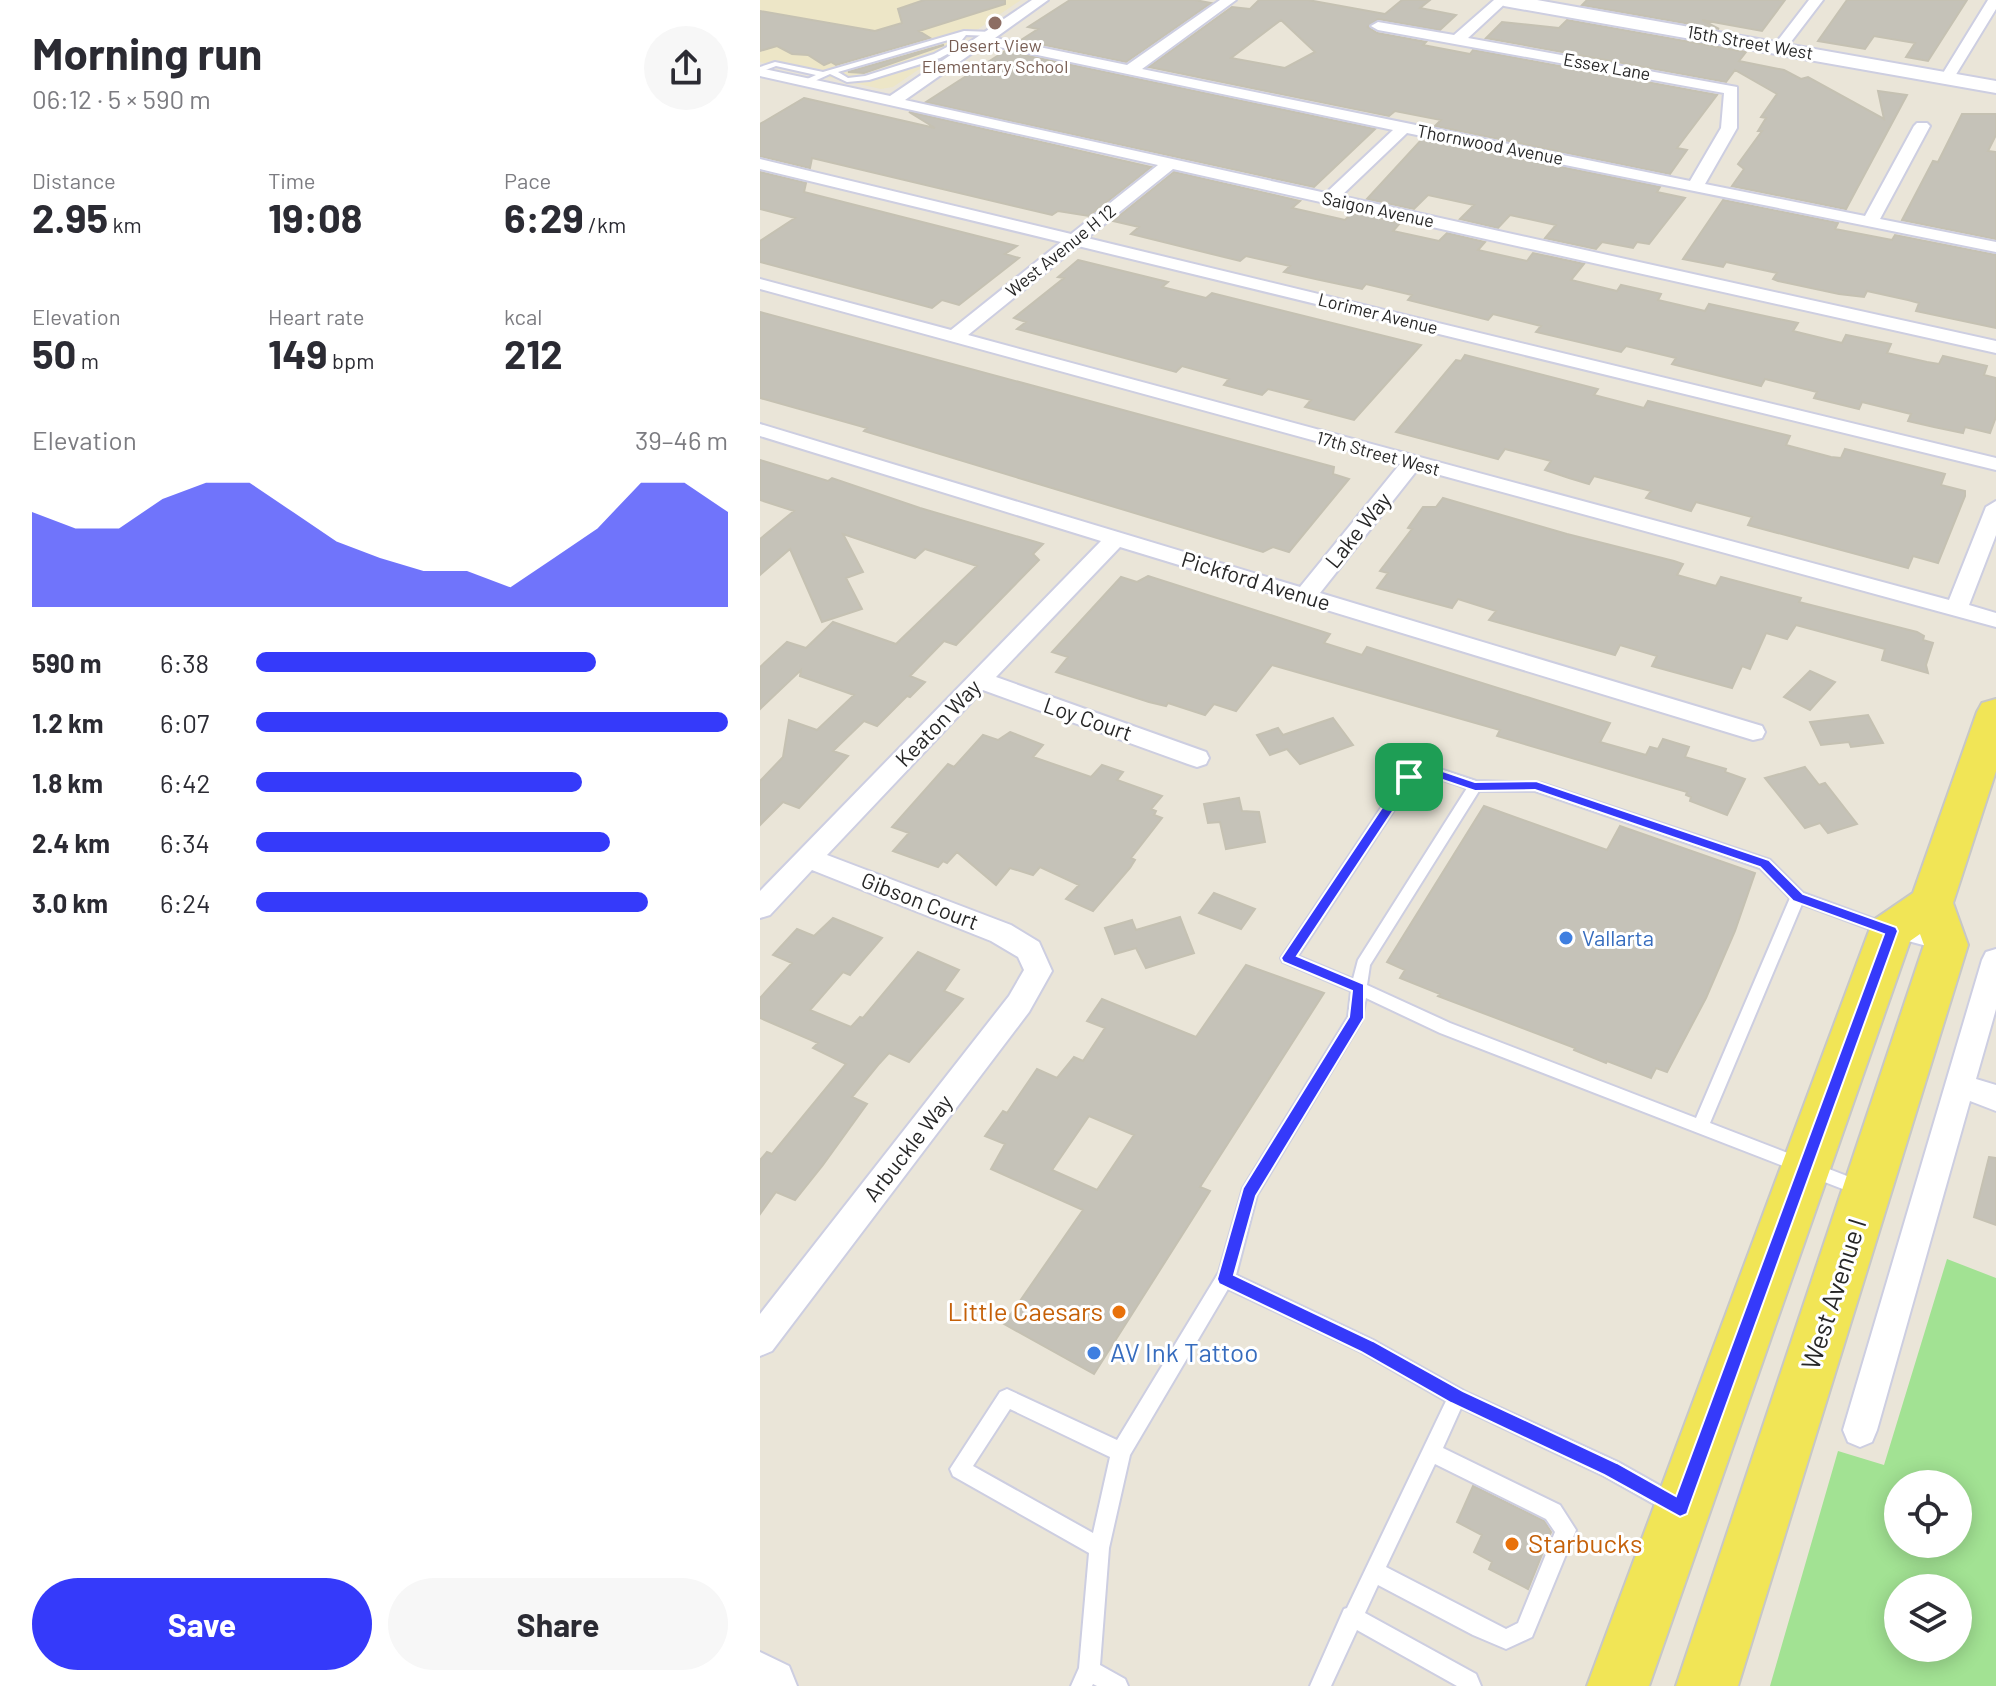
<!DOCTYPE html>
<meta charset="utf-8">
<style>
:root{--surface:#fff;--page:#f7f7f7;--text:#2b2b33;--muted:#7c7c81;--accent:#353afa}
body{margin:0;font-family:Barlow,sans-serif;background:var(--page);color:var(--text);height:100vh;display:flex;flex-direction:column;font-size:30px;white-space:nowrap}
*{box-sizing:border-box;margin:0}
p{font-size:26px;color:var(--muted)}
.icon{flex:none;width:44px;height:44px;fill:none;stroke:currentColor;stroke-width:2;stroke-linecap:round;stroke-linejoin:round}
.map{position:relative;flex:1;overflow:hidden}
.details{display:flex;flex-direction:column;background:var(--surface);width:760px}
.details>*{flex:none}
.tools{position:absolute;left:1124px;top:1470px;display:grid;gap:16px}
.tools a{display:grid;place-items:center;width:88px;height:88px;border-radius:50%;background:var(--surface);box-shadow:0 4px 20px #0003;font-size:40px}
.pin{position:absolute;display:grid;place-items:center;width:68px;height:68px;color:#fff;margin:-34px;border-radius:16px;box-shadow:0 4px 12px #0006}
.round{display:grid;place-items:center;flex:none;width:84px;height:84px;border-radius:42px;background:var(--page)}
.overview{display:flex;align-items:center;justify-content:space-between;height:136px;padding:0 32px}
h1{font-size:44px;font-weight:700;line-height:60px}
.stats{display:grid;grid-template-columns:repeat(3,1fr);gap:12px;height:136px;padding:8px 32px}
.stats div{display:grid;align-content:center}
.stats b{font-size:40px;font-weight:700}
.stats small{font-size:22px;font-weight:400}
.stats p{font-size:22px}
.chart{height:224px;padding:16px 32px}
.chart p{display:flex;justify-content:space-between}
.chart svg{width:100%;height:144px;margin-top:8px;fill:var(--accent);opacity:.7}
.button{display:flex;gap:16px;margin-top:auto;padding:16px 32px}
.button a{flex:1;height:92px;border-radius:48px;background:var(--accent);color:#fff;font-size:32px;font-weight:700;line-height:92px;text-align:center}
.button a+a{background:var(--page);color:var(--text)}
ul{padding:0 32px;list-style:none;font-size:26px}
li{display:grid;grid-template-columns:128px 96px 1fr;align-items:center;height:60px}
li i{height:20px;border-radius:10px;background:var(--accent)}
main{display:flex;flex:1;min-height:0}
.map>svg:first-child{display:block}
.education{fill:#ede6c7}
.green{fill:#a2e293;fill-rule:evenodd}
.building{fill:#c5c2b8;stroke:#c5c1b2;stroke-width:2;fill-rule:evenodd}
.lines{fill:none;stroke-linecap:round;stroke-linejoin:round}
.lane-casing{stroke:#cdcee1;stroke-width:4}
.street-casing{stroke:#cdcee1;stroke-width:4}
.secondary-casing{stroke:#cdcee1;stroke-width:4}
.primary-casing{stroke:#c7c7c7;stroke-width:4}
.lane{fill:#fff;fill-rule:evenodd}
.street{fill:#fff;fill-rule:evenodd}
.secondary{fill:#fff;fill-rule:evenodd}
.primary{fill:#f1e556;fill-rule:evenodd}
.route{fill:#353afa;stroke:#fff;stroke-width:2;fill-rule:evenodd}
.education-dot{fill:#8d6e63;stroke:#fff;stroke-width:3}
.shop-dot{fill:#3f7fe0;stroke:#fff;stroke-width:3}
.food-dot{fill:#e8710a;stroke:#fff;stroke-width:3}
.labels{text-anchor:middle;stroke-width:6;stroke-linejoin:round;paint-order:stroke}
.far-street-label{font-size:18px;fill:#272727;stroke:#fff}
.far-education-label{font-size:18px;fill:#785e54;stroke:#fff}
.street-label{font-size:22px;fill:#272727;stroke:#fff}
.shop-label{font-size:22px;fill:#366cbe;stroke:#fff;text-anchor:start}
.near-street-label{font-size:26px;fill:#272727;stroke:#fff}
.near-food-label{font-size:26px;fill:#c56008;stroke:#fff;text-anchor:end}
.near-shop-label{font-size:26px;fill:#366cbe;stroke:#fff;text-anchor:start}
</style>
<main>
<section class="details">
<div class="overview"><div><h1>Morning run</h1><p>06:12 · 5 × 590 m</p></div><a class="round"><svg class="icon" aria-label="share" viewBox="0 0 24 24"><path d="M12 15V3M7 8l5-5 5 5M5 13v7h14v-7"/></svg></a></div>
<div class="stats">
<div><p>Distance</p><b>2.95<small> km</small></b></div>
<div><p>Time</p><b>19:08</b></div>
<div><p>Pace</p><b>6:29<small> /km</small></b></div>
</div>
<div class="stats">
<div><p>Elevation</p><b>50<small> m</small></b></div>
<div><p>Heart rate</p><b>149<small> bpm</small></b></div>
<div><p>kcal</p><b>212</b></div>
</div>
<div class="chart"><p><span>Elevation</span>39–46 m</p>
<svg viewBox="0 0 160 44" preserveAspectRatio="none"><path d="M0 44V15L10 20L20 20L30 11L40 6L50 6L60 15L70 24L80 29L90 33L100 33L110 38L120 29L130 20L140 6L150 6L160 15V44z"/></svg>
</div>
<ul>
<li><b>590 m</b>6:38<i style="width:72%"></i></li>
<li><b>1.2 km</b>6:07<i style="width:100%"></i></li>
<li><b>1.8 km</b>6:42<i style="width:69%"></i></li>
<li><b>2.4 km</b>6:34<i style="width:75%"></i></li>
<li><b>3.0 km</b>6:24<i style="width:83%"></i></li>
</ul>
<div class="button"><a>Save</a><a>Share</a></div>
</section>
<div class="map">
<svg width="1236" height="1686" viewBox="0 0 1236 1686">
<rect width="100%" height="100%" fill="#eae5d8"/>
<path class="education" d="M0,0H261L133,87L121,89L0,62Z"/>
<path class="green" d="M1187,1259L1236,1278V1686H1010L1078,1451L1124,1465ZM1138,1484H1198V1544H1138ZM1138,1588H1198V1648H1138Z"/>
<path class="building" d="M164,0H245V4L159,31L170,38L76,65L71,62L64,65L48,55L32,54L17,46L0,51V11L115,31L142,23L138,9Z
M310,0H435L451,3L366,62L261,40L278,29L268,27Z
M499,0H548L625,14L642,0H670L660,8L696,15L680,30L618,19L608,27L617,33L666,42L663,45L710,54L713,50L957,95L917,148L927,150L910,174L675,126L681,120L635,111L629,116L389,67L472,7L490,9ZM521,20L555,52L525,68L471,58Z
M827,0H1025L1002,31L942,20L959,29L822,5Z
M1087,0H1207L1168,61L1146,57L1155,43L1114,36L1105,49L1058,41Z
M807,20L986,52L979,61L1024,70L1041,79L1048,77L1124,119L1118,91L1147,95L1086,209L972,186L984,169L978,164L1002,131H998L1006,118L1001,117L1017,94L975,70L966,82L726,38L742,22L799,28Z
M184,45L104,73L88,72L183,45Z
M245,51L615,129L554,187L166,102Z
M44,98L175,128L149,112L391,167L329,216L298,211L292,215L52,158L50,168L0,156V124Z
M1202,114H1236V135L1228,151L1236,152V239L1142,220L1173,161L1178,162Z
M662,139L900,187L897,192L925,198L889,244L877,242L873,248L842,242L836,249L785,238L796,225L750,215L738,228L700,219L714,205L668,195L654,209L607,199Z
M0,172L46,183L44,192L257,246L245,254L259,258L199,305L182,300L172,308L0,262V241L35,218L0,209Z
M414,172L540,201L532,208L585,220L593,212L640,223L633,231L679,241L687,233L725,242L718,250L767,261L773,253L824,264L811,280L857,291L861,285L901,294L898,300L945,311L949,304L1038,323L1033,331L1082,343L1086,335L1131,344L1127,353L1167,362L1179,364L1183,356L1227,366L1224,375L1236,378V417L1230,433L1205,427L1203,433L1174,427L1148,421L1151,414L1102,402L1099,409L1054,398L1057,392L1005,379L1001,386L912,364L916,358L866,346L861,352L776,332L781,326L733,314L728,320L648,300L652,295L606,284L602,289L560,280L524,272L530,266L486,256L480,261L371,234L379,227L353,221Z
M963,200L1078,223L1075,229L1132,240L1135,235L1236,255V328L1156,311L1159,303L1148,300L1107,291L1104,297L1079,294L1018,281L1013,279L1017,273L966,262L963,267L923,259Z
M318,260L408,282L402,287L446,298L452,293L661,345L594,420L545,407L551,400L508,389L502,395L464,385L469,379L422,366L416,372L257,329L266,322L254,318L304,278L298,277Z
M0,312L574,467L573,474L589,479L529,552L513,547L503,552L104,431L107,428L0,398Z
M705,355L838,389L834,395L884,408L888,401L1030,436L1026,445L1071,457L1081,458L1085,449L1185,474L1181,485L1205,491V496L1178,563L1153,556L1148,568L988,525L992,517L936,502L931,511L886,498L891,491L834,476L829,484L809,478L785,470L791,461L745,449L738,459L636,432L696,360L701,361Z
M0,460L68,481L72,478L160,508L283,544L273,554L279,560L196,645L184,641L150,676L165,682L150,697L147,696L117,726L104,721L73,751L88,756L39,808L23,802L0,825V781L23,757L29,720L57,730L94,695L40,676L41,670L0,709V667L27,642L46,648L73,622L136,644L217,566L165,549L155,558L83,534L103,572L86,578L102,609L62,622L30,549L0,575V539L34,511L0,500Z
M683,498L807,534L914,561L923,564L917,575L956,586L961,577L1041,598L1039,602L1157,632L1164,636L1163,640L1173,643L1166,665L1168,673L1122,660L1125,649L1036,625L1027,639L1006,633L990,669L982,666L972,688L892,666L897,656L860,645L855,655L729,620L736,611L698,599L692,608L617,588L628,573L620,571L652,529L648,528L663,507H676Z
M388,576L570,634L564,643L602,655L607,647L850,723L840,742L886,755L890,747L898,749L903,739L929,747L925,757L966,769L965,772L985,779L967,815L930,801L931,797L926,795L927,792L737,736L740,730L512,665L476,711L454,704L445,715L408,703L406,706L389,702L296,672L308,657L292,652L361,577L377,582Z
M1050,671L1075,682L1050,710L1024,697Z
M1108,715L1123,743L1091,747L1089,742L1061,745L1050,722Z
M573,718L593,745L540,764L527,749L510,755L497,735L518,728L523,735Z
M250,732L283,745L273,757L331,777L342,765L363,772L357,780L402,796L391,809L396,811L394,815L402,818L371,858L375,860L370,868L333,911L306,899L319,885L280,867L273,875L250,868L236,885L197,852L187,863L183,861L178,867L133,851L149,833L132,827L188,764L194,767L223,735L238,740Z
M1045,767L1059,785L1065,783L1097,824L1068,833L1060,823L1045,828L1005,778Z
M479,798L482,811L499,812L505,842L466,849L460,822L448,823L444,804Z
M724,806L847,850L860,826L995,873L975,931L946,998L907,1072L896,1068L891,1078L847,1061L846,1063L814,1050L815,1048L678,996L680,994L640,978L645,970L627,962Z
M454,893L495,909L481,929L439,913Z
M420,917L434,953L386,968L376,948L355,954L345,928L372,920L376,930Z
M73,918L122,938L90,975L83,972L50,1010L91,1027L100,1017L103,1018L158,952L199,970L184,991L203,999L149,1062L129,1053L118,1065L92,1097L107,1104L63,1165L35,1200L16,1192L0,1214V1160L7,1152L12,1154L86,1064L53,1048L58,1043L0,1018V998L32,963L13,955L37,929L54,936Z
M486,965L564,993L440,1187L450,1191L334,1374L244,1324L323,1210L231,1169L245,1144L225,1136L243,1111L247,1113L277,1069L297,1078L314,1057L323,1061L345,1028L327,1021L342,999L436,1037ZM329,1116L374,1135L337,1190L292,1170Z
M1229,1157L1236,1158V1225L1214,1217Z
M713,1486L784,1521L791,1532L768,1589L729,1569L732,1562L714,1552L722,1535L697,1522Z"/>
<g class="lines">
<defs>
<path id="lane" d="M204,31L233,32L237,34L233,36L206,35L193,51L180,58L109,80L87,82L70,74L48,84H45V80L56,75L16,66L0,72V67L15,62L63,72ZM195,38L187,47L174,54L105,76L88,78L78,72Z
M656,761L716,781L781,783L1010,860L1043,893L1133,926L1183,939L1185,943L1183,947L1178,949L1126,935L1042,904L950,1123L1105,1183L1107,1188L1105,1193L1099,1195L1093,1193L680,1033L606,998L601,1022L497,1195L476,1275L613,1340L704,1391L858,1462L922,1498L925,1505L922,1512L915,1515L908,1512L844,1476L701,1408L683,1448L800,1505L816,1530L772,1637L746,1649L713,1635L618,1585L605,1613L716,1674L721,1686H697L597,1630L571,1686H550L584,1609L587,1608L686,1401L601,1352L468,1289L370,1455L349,1548L340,1665L365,1679L368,1686H337L333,1684L332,1686H311L319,1668L329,1553L193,1476L190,1469L240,1392L247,1389L357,1440L459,1272L483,1188L588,1017L591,991L523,962L521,958L651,763ZM659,772L707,788L598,960L593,979L538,956ZM719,791H775L1000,868L1030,898L936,1118L690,1023L607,985L610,965ZM250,1409L350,1457L333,1533L213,1466ZM675,1464L786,1519L795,1532L758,1623L746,1629L626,1567Z"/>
<path id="street" d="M272,0H288L235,38L367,65L460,0H476L382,69L930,181L961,128L964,93L618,30L611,26L618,22L694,35L734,0H749L708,38L977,87V128L945,184L1105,216L1154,126L1157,123H1167L1170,126L1120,219L1236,242V252L647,133L581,196L1236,341V353L413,169L327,238L1236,458V470L318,246L208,335L1189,600L1226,507L1236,501V535L1209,605L1236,613V627L658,469L560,593L1002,726L1005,732L1002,738L993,740L360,547L236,677L446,752L449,758L446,764L437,767L428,764L223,690L67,855L251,925L279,942L292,971L269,1012L12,1351L0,1356V1314L249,996L264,970L258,957L231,941L52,870L10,915L0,918V891L341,541L0,436V424L540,587L640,464L0,289V279L191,330L301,242L0,169V159L311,234L398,165L0,76V68L130,96ZM225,44L633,130L566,193L145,100Z
M1049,0H1063L1024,51H1014L1012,48Z
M1228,0H1236V9L1192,81H1182L1180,78Z
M1236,949V1009L1216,1079L1236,1085V1111L1210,1101L1117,1430L1112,1442L1100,1447L1088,1442L1083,1430L1222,960L1226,952Z"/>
<path id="secondary" d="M734,0H777L1236,81V93L744,6Z
M0,1652L29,1666L37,1686H0Z"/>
<path id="primary" d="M1236,699V771L1193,903L1208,945L978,1686H916L1164,945L1160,934L1150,941L889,1686H827L1109,931L1115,919L1153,893L1217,712L1222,703Z"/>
</defs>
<use href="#lane" class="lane-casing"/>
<use href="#street" class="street-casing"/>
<use href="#secondary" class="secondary-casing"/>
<use href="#primary" class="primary-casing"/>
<use href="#lane" class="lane"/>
<use href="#street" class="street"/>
<use href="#secondary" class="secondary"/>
<use href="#primary" class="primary"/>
</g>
<path class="route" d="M656,762L715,782L776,781L1009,860L1043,894L1136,927L1138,931L929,1508L927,1514L920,1517L844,1475L691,1403L601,1352L459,1284L457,1279L483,1188L589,1017L592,991L523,962L521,958L652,763ZM659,772L715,791L775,790L1000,867L1033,901L1124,934L916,1496L857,1463L703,1391L613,1341L474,1275L496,1196L604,1018V984L537,956Z"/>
<circle class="education-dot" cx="235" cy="23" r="8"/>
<g class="shop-dot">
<circle cx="806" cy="938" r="8"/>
<circle cx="334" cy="1353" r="8"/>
</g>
<g class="food-dot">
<circle cx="359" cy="1312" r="8"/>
<circle cx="752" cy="1544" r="8"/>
</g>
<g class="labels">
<g class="far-street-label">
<text transform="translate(990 43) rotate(10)" y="6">15th Street West</text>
<text transform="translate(847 67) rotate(10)" y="6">Essex Lane</text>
<text transform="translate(730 145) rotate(11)" y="6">Thornwood Avenue</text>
<text transform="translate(618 210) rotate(12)" y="6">Saigon Avenue</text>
<text transform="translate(301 251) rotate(-39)" y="6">West Avenue H 12</text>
<text transform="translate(618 314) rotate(14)" y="6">Lorimer Avenue</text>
<text transform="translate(618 454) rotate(15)" y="6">17th Street West</text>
</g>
<g class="far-education-label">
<text x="235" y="52">Desert View<tspan x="235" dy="21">Elementary School</tspan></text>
</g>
<g class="street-label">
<text transform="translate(598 530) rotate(-51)" y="8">Lake Way</text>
<text transform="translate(496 581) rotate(17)" y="8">Pickford Avenue</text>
<text transform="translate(328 719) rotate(19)" y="8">Loy Court</text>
<text transform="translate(178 723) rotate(-46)" y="8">Keaton Way</text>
<text transform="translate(160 901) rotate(21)" y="8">Gibson Court</text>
<text transform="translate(148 1148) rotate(-52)" y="8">Arbuckle Way</text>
</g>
<g class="shop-label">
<text x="822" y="946">Vallarta</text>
</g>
<g class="near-street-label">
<text transform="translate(1074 1294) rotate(-72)" y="9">West Avenue I</text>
</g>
<g class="near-food-label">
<text x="343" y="1321">Little Caesars</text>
<text x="768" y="1553" text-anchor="start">Starbucks</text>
</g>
<g class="near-shop-label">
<text x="350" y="1362">AV Ink Tattoo</text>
</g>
</g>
</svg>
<div class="tools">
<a><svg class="icon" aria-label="locate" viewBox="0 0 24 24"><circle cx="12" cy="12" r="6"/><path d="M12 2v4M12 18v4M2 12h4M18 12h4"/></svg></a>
<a><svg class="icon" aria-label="layers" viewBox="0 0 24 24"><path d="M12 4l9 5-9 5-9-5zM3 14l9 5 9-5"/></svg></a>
</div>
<div class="pin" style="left:649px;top:777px;background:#1e9e55"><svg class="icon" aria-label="arrive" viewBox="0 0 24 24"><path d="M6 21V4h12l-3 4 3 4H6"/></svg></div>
</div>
</main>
